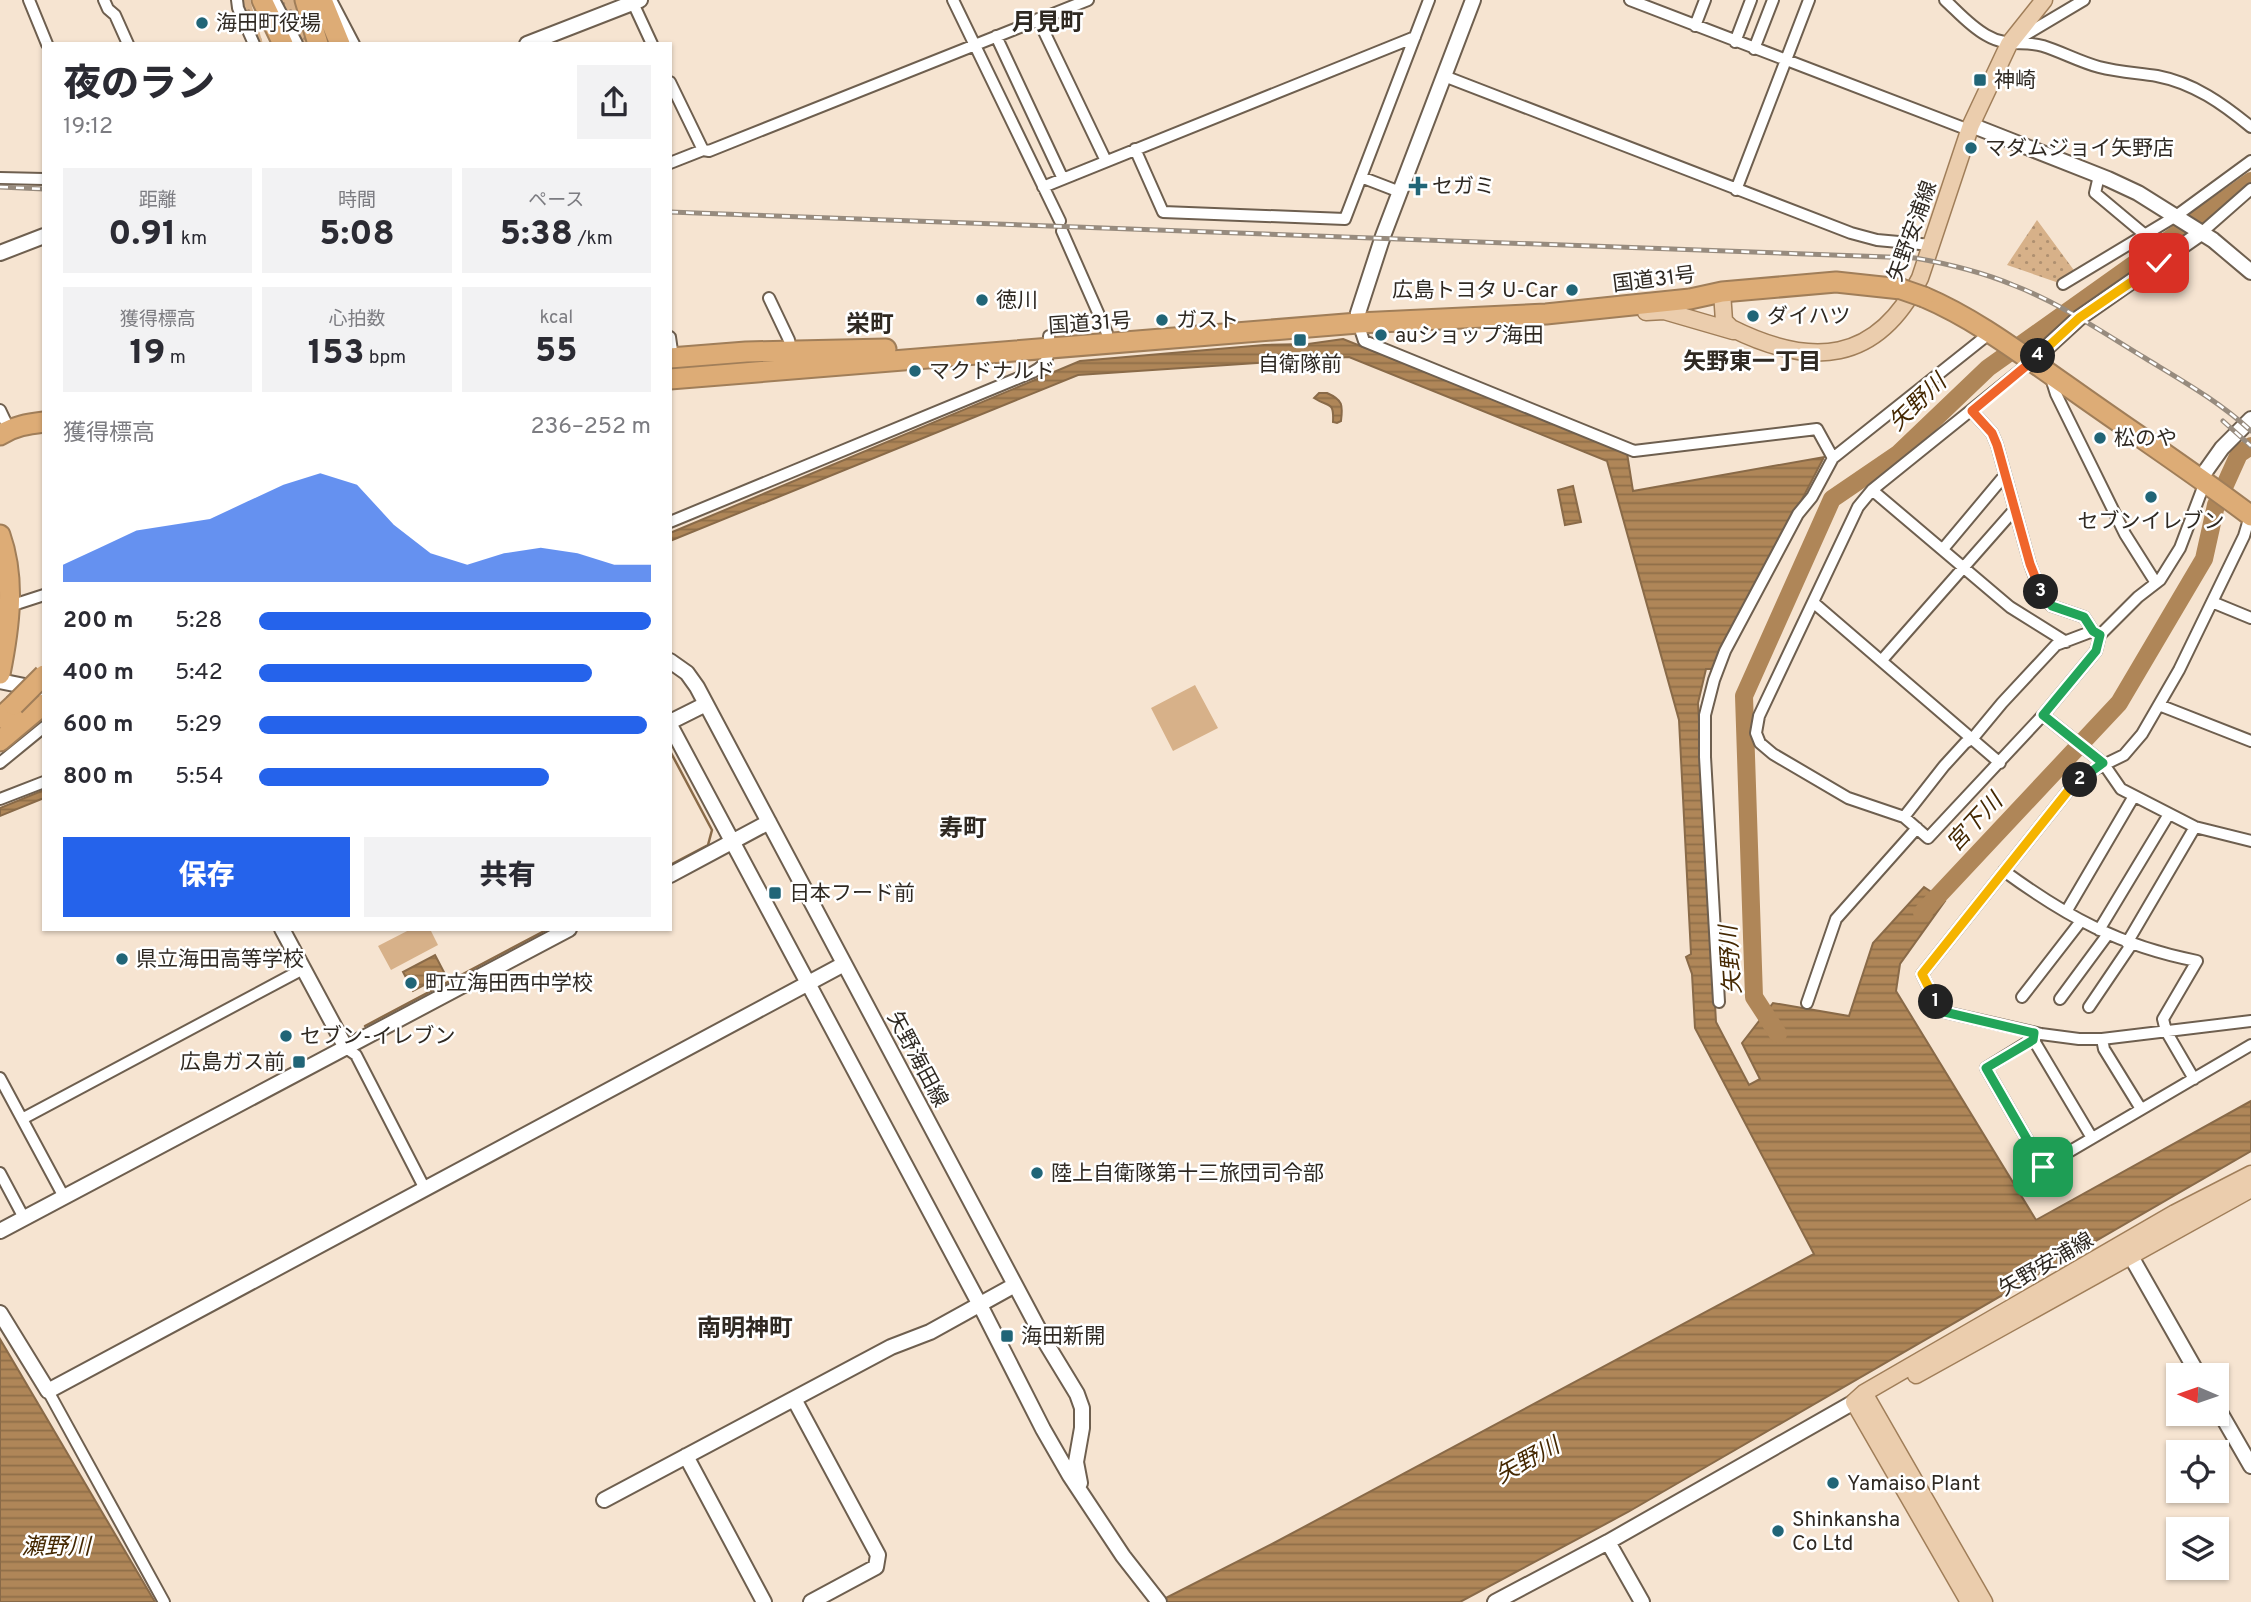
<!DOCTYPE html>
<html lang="ja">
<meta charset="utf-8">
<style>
:root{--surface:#fff;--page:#f2f2f3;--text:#2b2b33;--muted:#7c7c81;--accent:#2563eb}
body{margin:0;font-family:Overpass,"Noto Sans JP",sans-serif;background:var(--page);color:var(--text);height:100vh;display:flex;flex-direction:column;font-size:26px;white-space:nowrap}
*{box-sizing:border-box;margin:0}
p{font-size:23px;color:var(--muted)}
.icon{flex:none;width:38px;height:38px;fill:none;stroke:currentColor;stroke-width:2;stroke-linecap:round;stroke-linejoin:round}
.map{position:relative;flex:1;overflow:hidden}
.side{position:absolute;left:42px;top:42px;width:630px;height:889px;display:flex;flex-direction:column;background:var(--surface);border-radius:0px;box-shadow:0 2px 5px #0004}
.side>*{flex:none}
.needle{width:46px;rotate:272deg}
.tools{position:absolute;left:2166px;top:1363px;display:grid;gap:14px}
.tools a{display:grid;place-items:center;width:63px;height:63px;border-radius:0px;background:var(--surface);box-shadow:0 2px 5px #0004;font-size:35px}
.pin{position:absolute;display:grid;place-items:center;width:60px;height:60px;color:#fff;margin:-30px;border-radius:14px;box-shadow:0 4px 10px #0006}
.km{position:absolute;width:35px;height:35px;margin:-18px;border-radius:50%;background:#222;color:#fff;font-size:19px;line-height:35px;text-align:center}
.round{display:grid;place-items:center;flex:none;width:74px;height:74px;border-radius:0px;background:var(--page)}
.head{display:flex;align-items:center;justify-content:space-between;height:119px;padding:0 21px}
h1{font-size:38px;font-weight:800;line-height:52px}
.stats{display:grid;grid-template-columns:repeat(3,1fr);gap:10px;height:119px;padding:7px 21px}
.stats div{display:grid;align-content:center;border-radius:0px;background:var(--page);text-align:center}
.stats b{font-size:35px;font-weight:800}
.stats small{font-size:19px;font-weight:400}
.stats p{font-size:19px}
.chart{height:196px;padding:14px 21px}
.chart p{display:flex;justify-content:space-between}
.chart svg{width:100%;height:126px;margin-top:7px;fill:var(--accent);opacity:.7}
.cta{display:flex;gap:14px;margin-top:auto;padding:14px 21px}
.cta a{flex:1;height:80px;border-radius:0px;background:var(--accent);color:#fff;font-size:28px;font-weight:800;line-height:80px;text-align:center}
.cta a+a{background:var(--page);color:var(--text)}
ul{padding:0 21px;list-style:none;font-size:23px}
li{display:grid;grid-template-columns:112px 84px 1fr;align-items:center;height:52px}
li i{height:18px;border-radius:9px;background:var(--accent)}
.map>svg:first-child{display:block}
.grass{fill:url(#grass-dots)}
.pitch{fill:#d7b189}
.water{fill:url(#water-rules);stroke:#896a48;stroke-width:2}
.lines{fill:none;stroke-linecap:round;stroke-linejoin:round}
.stream{stroke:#896a48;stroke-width:2.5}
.river{stroke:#af8658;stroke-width:18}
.street-casing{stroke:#6e5f4f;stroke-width:14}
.secondary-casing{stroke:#6e5f4f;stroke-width:18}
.primary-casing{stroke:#a07e59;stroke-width:19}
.highway-casing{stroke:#a07e59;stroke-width:23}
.street{stroke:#fff;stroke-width:10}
.secondary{stroke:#fff;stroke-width:14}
.primary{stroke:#ebcdad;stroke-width:16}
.highway{stroke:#ddac76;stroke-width:19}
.rail-casing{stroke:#978b7e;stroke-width:5}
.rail{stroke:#fff;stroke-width:2.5;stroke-dasharray:8;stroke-linecap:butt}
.highway-bridge-casing{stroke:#a07e59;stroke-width:23;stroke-linecap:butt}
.highway-bridge{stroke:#ddac76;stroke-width:19}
.split-1-casing{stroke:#fff;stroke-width:14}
.split-2-casing{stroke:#fff;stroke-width:14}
.split-3-casing{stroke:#fff;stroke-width:14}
.split-4-casing{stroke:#fff;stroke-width:14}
.split-5-casing{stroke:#fff;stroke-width:14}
.split-1{stroke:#22a559;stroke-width:9}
.split-2{stroke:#f5b400;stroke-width:9}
.split-3{stroke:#22a559;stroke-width:9}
.split-4{stroke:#f0652b;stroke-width:9}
.split-5{stroke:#f5b400;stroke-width:9}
.poi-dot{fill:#216577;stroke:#fff;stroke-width:2.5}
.labels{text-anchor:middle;stroke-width:5;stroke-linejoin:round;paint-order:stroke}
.poi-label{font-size:21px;fill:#2f2922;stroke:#fff;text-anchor:start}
.street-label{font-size:21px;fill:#2f2922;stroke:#fff}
.neighbourhood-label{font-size:23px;font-weight:bold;fill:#2f2922;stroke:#fff}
.water-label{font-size:23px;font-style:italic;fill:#452801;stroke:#fff}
.quarter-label{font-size:24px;font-weight:bold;fill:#2f2922;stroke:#fff}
</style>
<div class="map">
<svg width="2251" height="1602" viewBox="0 0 2251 1602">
<defs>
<pattern id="grass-dots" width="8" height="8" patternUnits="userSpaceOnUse" patternTransform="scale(1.75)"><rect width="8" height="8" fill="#d7b189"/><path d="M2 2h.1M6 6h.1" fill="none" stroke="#af9070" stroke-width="1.8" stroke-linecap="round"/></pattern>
<pattern id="water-rules" width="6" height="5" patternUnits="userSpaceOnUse" patternTransform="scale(1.75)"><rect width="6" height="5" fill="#af8658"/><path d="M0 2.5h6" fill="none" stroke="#8f6e48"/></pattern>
</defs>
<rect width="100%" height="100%" fill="#f6e4d1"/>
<path class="grass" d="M242,0H250L263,44H259L245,13Z
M281,0H315L331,44H302Z
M2037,220L2076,273L2059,283L2007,265Z"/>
<path class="pitch" d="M1195,685L1218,728L1173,751L1151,708Z
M411,929H430L438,945L391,970L378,946Z"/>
<path class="water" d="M1343,339L1627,453L1633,491L1824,457L1714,669H1706L1698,703L1716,1022L1749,1085L1760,1079L1742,1043L1773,1003L1849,1016L1873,943L1924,887L1945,901L1900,964L1896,991L2036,1220L2251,1101V1151L1628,1512L1460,1602H1158L1272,1544L1814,1254L1695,1028L1692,974L1686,957L1691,954L1679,720L1607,461L1349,357L1078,375L670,541V533L1080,361L1264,345L1308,344Z
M1327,393C1343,400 1343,405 1341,421L1337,423L1333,422C1334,400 1329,408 1314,398L1319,393Z
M1573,486L1581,522L1565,525L1558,490Z
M44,790V798L0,816V808Z
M435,955L445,974L413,991L403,972Z
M0,1339L155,1602H0Z"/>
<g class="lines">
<path class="stream" d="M670,751L712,830L708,845L670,865
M365,1026L548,929"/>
<path class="river" d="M1922,913L2119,703L2204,559L2216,505L2239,454L2251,446
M1778,1034L1754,997L1744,696L1832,499L1898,454L1988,368L2251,181"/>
<defs>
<path id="street" d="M29,0L47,44
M104,0L108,9L115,15L128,44
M237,0L238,8L254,44
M331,0L354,44
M953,0L1060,221
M1630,0L1969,130
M1945,0C1958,12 1970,26 1986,35C2008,48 2022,40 2043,46C2062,52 2080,62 2099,67C2118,72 2138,73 2157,76C2194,83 2223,104 2251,127
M633,3L652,44
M1038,19L1106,161
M1695,26L1705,0
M996,36L1063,179
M2015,41L2084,0
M1735,42L1751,0
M1754,49L1773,0
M1444,76L1851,233L1877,240L1931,245
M670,82L703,150L709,151L1088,0
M1135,149L1163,212L1345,219L1429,0
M670,163L703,150
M2099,176L2095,193L2144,234L2159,263
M1361,177L1400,192
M0,178L44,179
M1043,187L1415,37
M1736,190L1809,0
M1062,231L1107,333
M2201,233L2251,189
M2063,284L2176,216L2251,161
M769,298L789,340L792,353
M1358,323L1364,341L1634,451L1817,429L1833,458
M670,337L673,358
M2031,362L1872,490L1858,507L1759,716L1756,733L1760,743L1773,754L1848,798L1904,817L1928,838L2043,715L2096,651L2100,635L2138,597L2160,580L2180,548L2205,482
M2051,378L2056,394L2125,534L2156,583
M0,410L9,429
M1972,411L1992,433L1997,445L2030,564L2042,596L2052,606L2084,617L2093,631
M1872,490L2010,607L2066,642
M2250,516L2244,536L2179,670L2142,734L2124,755L2087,773L2068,791L1922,974L1940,1011L2041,1034L2079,1039H2102L2251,1021
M670,522L1033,372C1049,364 1050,353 1049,336
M1943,549L2005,475
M2212,602L2251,618
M1814,603L2000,763
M10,606L44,595
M1882,660L2015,509
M2159,705L2251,741
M2043,715L2103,763L2121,789L2195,827L2251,841
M0,763L44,727
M0,799L44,782
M1904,817L1944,766L1965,743L1973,738L2002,703L2056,645L2093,631L2100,635
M2004,871C2067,917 2120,946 2197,961L2163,1019L2166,1031L2194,1079
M2066,912L2134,796
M2099,930L2169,814
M2127,943L2195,827
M2022,997L2081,921
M2060,999L2108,934
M1719,1002L1705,757V715L1714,680L1725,651L1798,514L1812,497L1833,458L1990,333
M1807,1003L1836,919L1917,828
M2089,1007L2131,945
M2034,1033L2033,1039L1986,1068L2043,1167L2251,1045
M2033,1039L2092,1138
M2102,1039L2104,1049L2141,1109
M346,1048L356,1055L425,1189
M0,1078L64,1197
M22,1119L303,969
M0,1173L24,1218
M48,1391L164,1602"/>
<path id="secondary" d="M272,0L295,44
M527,44L640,0
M1971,125L2108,179L2138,193L2213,240L2251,272
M0,253L44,236
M1358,323V313L1383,236L1473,0
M2031,362L2079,318L2201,233
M2200,479L2222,448L2251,419
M670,661L687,673L697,687L1046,1343L1077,1394L1082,1408V1428L1076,1462L1080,1483
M0,681L44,690
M670,722L706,704
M670,725L980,1305L1043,1429L1070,1476L1123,1556L1159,1602
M670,875L769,822
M282,929L346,1048
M0,1231L569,929
M2125,1246L2199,1376
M0,1313L48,1391L844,964
M794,1399L878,1555L876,1567L811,1602
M2217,1407L2251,1466
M686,1456L764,1602
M604,1500L891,1347L930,1332L1015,1285
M1608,1542L1642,1602
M1495,1602L1608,1542L1854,1402"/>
<path id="primary" d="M1722,292L1724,321L1731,328C1811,368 1877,364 1920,278L1971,125L2009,44L2044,0
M1646,312L1664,311L1733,331
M1916,1375L2251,1189
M1864,1393L1984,1602
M1854,1402L1864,1393L2175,1213L2251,1174
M1854,1402L1969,1602"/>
<path id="highway" d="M262,0L283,44
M305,0L318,44
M322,0L340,44
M1924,297C1978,320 2025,357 2073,390C2132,432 2193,472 2251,516
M670,358L746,352L886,349
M670,379L1358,323L1546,314L1690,299L1722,292L1836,282L1901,289
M0,435C14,426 28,424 44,422
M0,535C16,580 9,629 0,674
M0,718L14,705
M0,741L44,704"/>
</defs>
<use href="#street" class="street-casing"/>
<use href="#secondary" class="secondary-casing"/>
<use href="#primary" class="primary-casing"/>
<use href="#highway" class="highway-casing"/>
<use href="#street" class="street"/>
<use href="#secondary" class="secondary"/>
<use href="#primary" class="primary"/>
<use href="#highway" class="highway"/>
<defs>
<path id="rail" d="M0,187L44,189
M670,212L1915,258C1949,264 1982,272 2013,285C2060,303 2102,332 2145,358C2181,380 2220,402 2251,431
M2223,421L2251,446"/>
</defs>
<use href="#rail" class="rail-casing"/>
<use href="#rail" class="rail"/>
<defs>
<path id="highway-bridge" d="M1901,289L1924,297
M14,705L44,675"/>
</defs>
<use href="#highway-bridge" class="highway-bridge-casing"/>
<use href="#highway-bridge" class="highway-bridge"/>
</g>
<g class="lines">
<defs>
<path id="split-1" d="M1936,1002L1940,1011L2034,1033L2033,1040L1986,1068L2043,1167"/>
<path id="split-2" d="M1936,1002L1922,974L2068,791L2080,780"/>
<path id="split-3" d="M2041,592L2052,606L2084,617L2093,631L2100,635L2096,651L2043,715L2103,763L2080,780"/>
<path id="split-4" d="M2038,356L1972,411L1992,433L1997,445L2030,564L2041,592"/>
<path id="split-5" d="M2038,356L2079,318L2159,263"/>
</defs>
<use href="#split-1" class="split-1-casing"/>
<use href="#split-2" class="split-2-casing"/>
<use href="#split-3" class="split-3-casing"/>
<use href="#split-4" class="split-4-casing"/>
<use href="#split-5" class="split-5-casing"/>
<use href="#split-1" class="split-1"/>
<use href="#split-2" class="split-2"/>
<use href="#split-3" class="split-3"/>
<use href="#split-4" class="split-4"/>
<use href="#split-5" class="split-5"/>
</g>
<g class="poi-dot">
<circle cx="202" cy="23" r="7"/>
<rect x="1973" y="73" width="14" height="14" rx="3.5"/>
<circle cx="1971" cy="148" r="7"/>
<path d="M1414.5 175.5h7v7h7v7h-7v7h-7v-7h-7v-7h7z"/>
<circle cx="1572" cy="290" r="7"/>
<circle cx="982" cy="300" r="7"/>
<circle cx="1753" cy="316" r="7"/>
<circle cx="1162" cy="320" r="7"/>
<circle cx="1381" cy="335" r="7"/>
<rect x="1293" y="333" width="14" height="14" rx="3.5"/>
<circle cx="915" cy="371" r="7"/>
<circle cx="2100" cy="438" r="7"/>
<circle cx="2151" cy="497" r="7"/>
<rect x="768" y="886" width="14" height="14" rx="3.5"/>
<circle cx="122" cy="959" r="7"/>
<circle cx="411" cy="983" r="7"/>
<circle cx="286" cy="1036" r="7"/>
<rect x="292" y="1055" width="14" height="14" rx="3.5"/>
<circle cx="1037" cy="1173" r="7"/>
<rect x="1000" y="1329" width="14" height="14" rx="3.5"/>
<circle cx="1833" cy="1483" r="7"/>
<circle cx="1778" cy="1531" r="7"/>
</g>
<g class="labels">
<g class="poi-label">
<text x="216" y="30">海田町役場</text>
<text x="1994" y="87">神崎</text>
<text x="1985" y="155">マダムジョイ矢野店</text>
<text x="1432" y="193">セガミ</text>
<text x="1558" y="297" text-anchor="end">広島トヨタ U-Car</text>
<text x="996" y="307">徳川</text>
<text x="1767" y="323">ダイハツ</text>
<text x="1176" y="327">ガスト</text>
<text x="1395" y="342">auショップ海田</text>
<text x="1300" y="371" text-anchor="middle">自衛隊前</text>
<text x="929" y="378">マクドナルド</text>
<text x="2114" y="445">松のや</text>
<text x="2151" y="528" text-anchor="middle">セブンイレブン</text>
<text x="789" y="900">日本フード前</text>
<text x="136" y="966">県立海田高等学校</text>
<text x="425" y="990">町立海田西中学校</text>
<text x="300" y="1043">セブン-イレブン</text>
<text x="285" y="1069" text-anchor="end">広島ガス前</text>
<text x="1051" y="1180">陸上自衛隊第十三旅団司令部</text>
<text x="1021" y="1343">海田新開</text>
<text x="1847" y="1490">Yamaiso Plant</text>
<text x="1792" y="1526">Shinkansha<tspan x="1792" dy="24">Co Ltd</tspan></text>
</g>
<g class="street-label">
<text transform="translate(1912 231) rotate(-70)" y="7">矢野安浦線</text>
<text transform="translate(1654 279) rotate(-7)" y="7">国道31号</text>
<text transform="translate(1090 323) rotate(-4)" y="7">国道31号</text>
<text transform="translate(918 1059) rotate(62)" y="7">矢野海田線</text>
<text transform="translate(2046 1264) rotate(-30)" y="7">矢野安浦線</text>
</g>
<g class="neighbourhood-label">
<text x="1752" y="369">矢野東一丁目</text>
</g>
<g class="water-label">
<text transform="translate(1917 402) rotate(-44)" y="8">矢野川</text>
<text transform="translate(1974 822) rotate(-47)" y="8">宮下川</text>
<text transform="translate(1730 960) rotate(-94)" y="8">矢野川</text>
<text transform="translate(1527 1460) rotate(-29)" y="8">矢野川</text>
<text x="56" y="1554">瀬野川</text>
</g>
<g class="quarter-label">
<text x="1048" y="30">月見町</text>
<text x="870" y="332">栄町</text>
<text x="963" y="836">寿町</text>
<text x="745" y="1336">南明神町</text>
</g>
</g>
</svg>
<div class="tools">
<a><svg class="needle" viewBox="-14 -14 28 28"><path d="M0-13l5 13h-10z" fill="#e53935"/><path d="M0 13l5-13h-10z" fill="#7c7c81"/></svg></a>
<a><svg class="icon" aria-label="locate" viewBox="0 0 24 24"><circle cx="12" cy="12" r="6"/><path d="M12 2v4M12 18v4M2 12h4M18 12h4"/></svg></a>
<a><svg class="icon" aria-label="layers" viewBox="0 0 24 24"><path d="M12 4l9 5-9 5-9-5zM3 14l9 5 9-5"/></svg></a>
</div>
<div class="pin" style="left:2043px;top:1167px;background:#1e9e55"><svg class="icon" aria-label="arrive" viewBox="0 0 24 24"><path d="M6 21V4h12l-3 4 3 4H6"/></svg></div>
<div class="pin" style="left:2159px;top:263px;background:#d93025"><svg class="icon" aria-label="check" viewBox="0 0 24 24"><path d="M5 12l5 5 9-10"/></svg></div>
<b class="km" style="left:1936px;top:1002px">1</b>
<b class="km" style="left:2080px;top:780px">2</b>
<b class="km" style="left:2041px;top:592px">3</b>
<b class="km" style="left:2038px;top:356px">4</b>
<section class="side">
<div class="head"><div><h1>夜のラン</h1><p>19:12</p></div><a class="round"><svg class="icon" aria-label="share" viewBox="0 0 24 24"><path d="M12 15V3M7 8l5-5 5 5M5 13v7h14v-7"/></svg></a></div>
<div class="stats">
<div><p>距離</p><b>0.91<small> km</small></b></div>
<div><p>時間</p><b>5:08</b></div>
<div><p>ペース</p><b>5:38<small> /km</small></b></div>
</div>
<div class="stats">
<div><p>獲得標高</p><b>19<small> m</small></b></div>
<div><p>心拍数</p><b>153<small> bpm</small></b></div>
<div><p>kcal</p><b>55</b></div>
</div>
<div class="chart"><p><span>獲得標高</span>236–252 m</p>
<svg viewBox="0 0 160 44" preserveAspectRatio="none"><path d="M0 44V38L10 32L20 26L30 24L40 22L50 16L60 10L70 6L80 10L90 24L100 34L110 38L120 34L130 32L140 34L150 38L160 38V44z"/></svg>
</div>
<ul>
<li><b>200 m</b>5:28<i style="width:100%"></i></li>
<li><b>400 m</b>5:42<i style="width:85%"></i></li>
<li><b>600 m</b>5:29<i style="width:99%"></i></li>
<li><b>800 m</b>5:54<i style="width:74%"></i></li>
</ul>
<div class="cta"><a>保存</a><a>共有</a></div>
</section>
</div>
